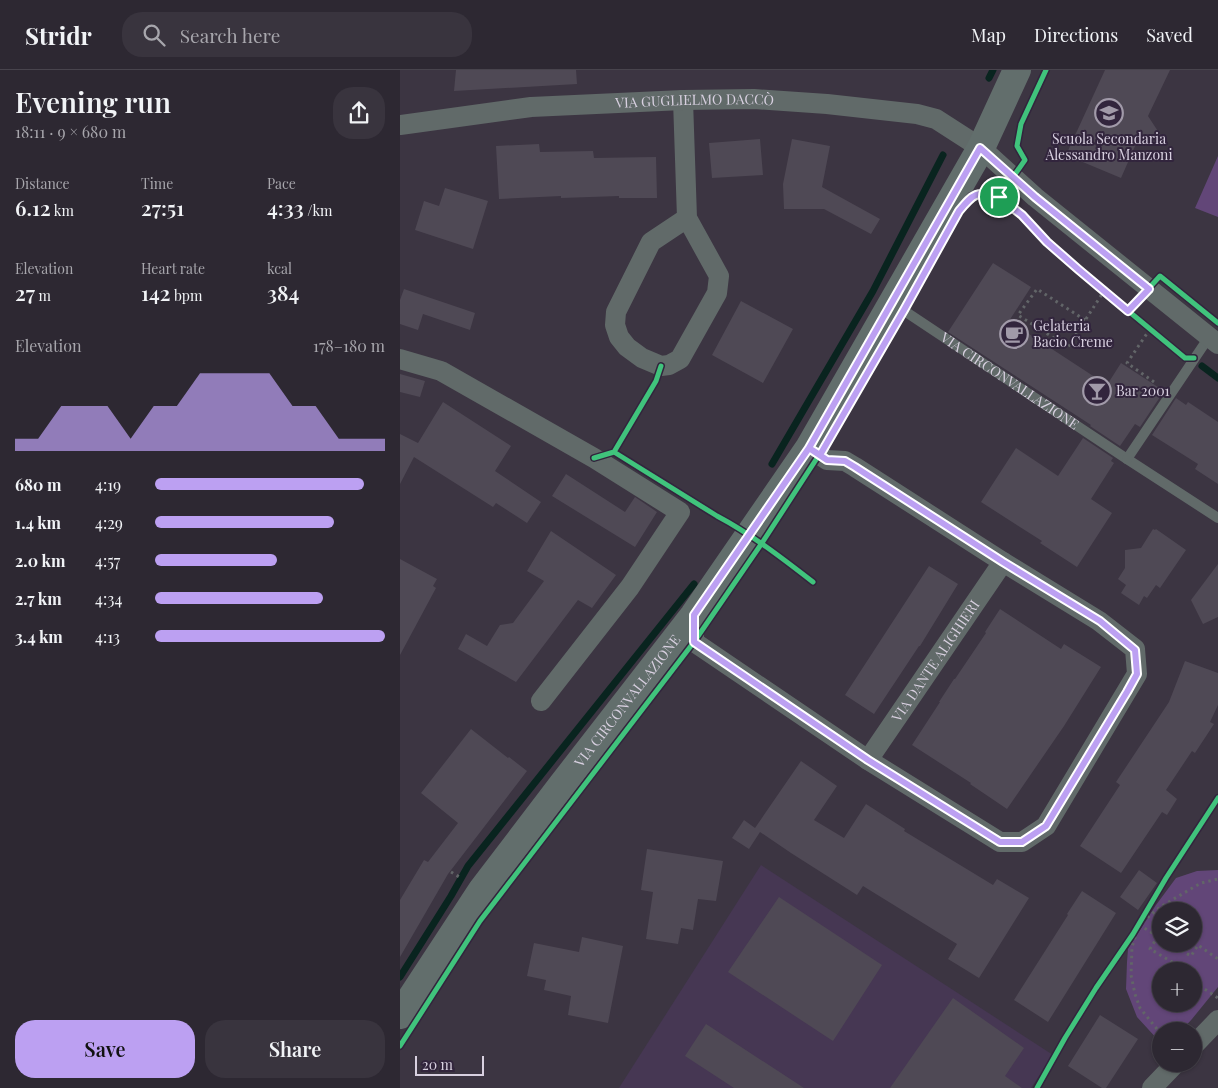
<!DOCTYPE html>
<meta charset="utf-8">
<style>
:root{--surface:#2d2832;--page:#39343e;--text:#f1f3f6;--muted:#a7a6ac;--line:#48444d;--accent:#bca0f2}
body{margin:0;font-family:"Playfair Display",serif;background:var(--page);color:var(--text);height:100vh;display:flex;flex-direction:column;font-size:19px;white-space:nowrap}
*{box-sizing:border-box;margin:0}
p{font-size:16px;color:var(--muted)}
.icon{flex:none;width:28px;height:28px;fill:none;stroke:currentColor;stroke-width:2;stroke-linecap:round;stroke-linejoin:round}
.map{position:relative;flex:1;overflow:hidden}
.sheet{display:flex;flex-direction:column;background:var(--surface);width:400px}
.sheet>*{flex:none}
.tools{position:absolute;left:752px;top:832px;display:grid;gap:10px}
.tools a{display:grid;place-items:center;width:50px;height:50px;border-radius:50%;background:var(--surface);box-shadow:0 1px 4px #0004,0 0 0 1px var(--line);font-size:25px}
.scale{position:absolute;left:15px;bottom:12px;width:69px;box-sizing:border-box;padding-left:5px;border:2px solid #d8d0e0;border-top:0;font-size:14px;line-height:18px;white-space:nowrap;color:#d8d0e0;-webkit-text-stroke:4px #32253d;paint-order:stroke}
.pin{position:absolute;display:grid;place-items:center;width:42px;height:42px;color:#fff;margin:-21px;border:2px solid #fff;border-radius:50%;box-shadow:0 1px 5px #0007}
.round{display:grid;place-items:center;flex:none;width:52px;height:52px;border-radius:20px;background:var(--page)}
.overview{display:flex;align-items:center;justify-content:space-between;height:85px;padding:0 15px}
h1{font-size:28px;font-weight:600;line-height:38px}
.stats{display:grid;grid-template-columns:repeat(3,1fr);gap:8px;height:85px;padding:5px 15px}
.stats div{display:grid;align-content:center}
.stats b{font-size:21px;font-weight:600}
.stats small{font-size:14px;font-weight:400}
.stats p{font-size:14px}
.chart{height:140px;padding:10px 15px}
.chart p{display:flex;justify-content:space-between}
.chart svg{width:100%;height:90px;margin-top:5px;fill:var(--accent);opacity:.7}
.cta{display:flex;gap:10px;margin-top:auto;padding:10px 15px}
.cta a{flex:1;height:58px;border-radius:20px;background:var(--accent);color:#111;font-size:20px;font-weight:600;line-height:58px;text-align:center}
.cta a+a{background:var(--page);color:var(--text)}
ul{padding:0 15px;list-style:none;font-size:16px}
li{display:grid;grid-template-columns:80px 60px 1fr;align-items:center;height:38px}
li i{height:12px;border-radius:6px;background:var(--accent)}
header{display:flex;align-items:center;gap:30px;box-sizing:border-box;height:70px;padding:0 25px;background:var(--surface);border-bottom:1px solid var(--line)}
header strong{font-size:24px}
nav{display:flex;gap:28px;margin-inline-start:auto;font-size:18px}
.search{width:350px;height:45px;background:var(--page);display:flex;align-items:center;gap:12px;box-sizing:border-box;padding:0 18px;border-radius:20px;color:var(--muted);font-size:19px}
main{display:flex;flex:1;min-height:0}
.map>svg:first-child{display:block}
.built{fill:#463753}
.green{fill:#624678;fill-rule:evenodd}
.lines{fill:none;stroke-linecap:round;stroke-linejoin:round}
.stream{stroke:#09241f;stroke-width:7}
.building{fill:#4f4955}
.path{stroke:#626568;stroke-width:3;stroke-dasharray:2.5 4;stroke-linecap:butt}
.lane{stroke:#616a69;stroke-width:10}
.street{stroke:#616a69;stroke-width:20}
.secondary{stroke:#626e6c;stroke-width:28}
.cycleway-casing{stroke:#32253d;stroke-width:8}
.cycleway{stroke:#40c37c;stroke-width:5}
.route-casing{stroke:#fff;stroke-width:10}
.route{stroke:#bca0f2;stroke-width:6}
.labels{text-anchor:middle;stroke-width:4;stroke-linejoin:round;paint-order:stroke}
.street-label{font-size:14px;fill:#d8d0e0;stroke:#32253d}
.poi-label{font-size:14px;fill:#d8d0e0;stroke:#32253d;text-anchor:start}
</style>
<header>
<strong>Stridr</strong>
<div class="search"><svg class="icon" aria-label="search" viewBox="0 0 24 24"><circle cx="10" cy="10" r="6"/><path d="M15 15l6 6"/></svg>Search here</div>
<nav><a>Map</a><a>Directions</a><a>Saved</a></nav>
</header>
<main>
<section class="sheet">
<div class="overview"><div><h1>Evening run</h1><p>18:11 · 9 × 680 m</p></div><a class="round"><svg class="icon" aria-label="share" viewBox="0 0 24 24"><path d="M12 15V3M7 8l5-5 5 5M5 13v7h14v-7"/></svg></a></div>
<div class="stats">
<div><p>Distance</p><b>6.12<small> km</small></b></div>
<div><p>Time</p><b>27:51</b></div>
<div><p>Pace</p><b>4:33<small> /km</small></b></div>
</div>
<div class="stats">
<div><p>Elevation</p><b>27<small> m</small></b></div>
<div><p>Heart rate</p><b>142<small> bpm</small></b></div>
<div><p>kcal</p><b>384</b></div>
</div>
<div class="chart"><p><span>Elevation</span>178–180 m</p>
<svg viewBox="0 0 160 44" preserveAspectRatio="none"><path d="M0 44V38L10 38L20 22L30 22L40 22L50 38L60 22L70 22L80 6L90 6L100 6L110 6L120 22L130 22L140 38L150 38L160 38V44z"/></svg>
</div>
<ul>
<li><b>680 m</b>4:19<i style="width:91%"></i></li>
<li><b>1.4 km</b>4:29<i style="width:78%"></i></li>
<li><b>2.0 km</b>4:57<i style="width:53%"></i></li>
<li><b>2.7 km</b>4:34<i style="width:73%"></i></li>
<li><b>3.4 km</b>4:13<i style="width:100%"></i></li>
</ul>
<div class="cta"><a>Save</a><a>Share</a></div>
</section>
<div class="map">
<svg width="818" height="1018" viewBox="0 0 818 1018">
<rect width="100%" height="100%" fill="#3c3542"/>
<path class="built" d="M361,795L653,985L631,1018H219Z"/>
<path class="green" d="M818,86V147L795,138Z
M818,800V917L792,949L781,961H761V969L759,971L737,947L726,919L727,892L728,879L756,835L776,808L797,801ZM794,841V874H761V841ZM794,901V934H761V901Z"/>
<g class="lines">
<path class="stream" d="M589,8L593,0
M802,296L818,308
M372,394L473,221L543,85
M0,907L51,826L68,796L294,514"/>
</g>
<path class="building" d="M56,0H176L177,14L54,21Z
M705,0H770L748,46L765,72L736,74L721,108L666,85Z
M360,69L363,105L312,108L309,73Z
M392,69L430,76L422,117L480,149L471,164L424,139H384L383,114Z
M139,74L140,82L193,81L194,88L256,87L257,128H219V126L161,128V126L99,129L96,76Z
M45,118L88,131L73,179L15,160L24,131L39,136Z
M593,193L631,217L609,251L707,315L721,293L764,321L740,357L735,354L720,376L690,356L691,355L548,262Z
M4,219L75,243L70,260L23,244L18,260L0,254V230Z
M341,231L393,259L363,313L312,285Z
M0,304L25,311L20,327L0,322Z
M776,328L786,335L788,332L818,352V414L795,399L798,394L752,365Z
M43,332L111,376L95,401L141,432L127,453L96,433L93,437L14,387L0,414V364L18,373Z
M683,368L713,388L711,391L714,393L691,429L712,443L677,497L640,473L642,471L581,432L616,378L658,406Z
M166,404L225,442L235,427L257,442L235,477L152,426Z
M753,459L755,460L756,459L786,480L760,518L756,515L747,528L744,526L739,535L721,523L726,515L718,509L725,498V480L741,478Z
M151,461L216,505L192,538L178,530L116,612L58,579L66,564L87,576L100,555L113,553L144,511L127,501Z
M0,489L37,509L33,516L36,518L0,585Z
M818,494V547L803,554L791,530Z
M529,496L558,514L520,576H519L474,644L445,625Z
M600,539L661,579L664,574L701,597L664,656L607,739L570,714L571,713L512,675L540,632H539L554,609H555L586,563L585,562Z
M785,591L818,603V635L810,652L814,654L795,683L792,681L766,720L777,729L767,745L762,742L721,803L680,776L720,715L716,712L769,632Z
M71,659L108,688L109,687L127,701L48,804L0,887V830L24,790L28,792L58,753L21,723Z
M401,691L437,716L414,750L444,768L466,734L505,759L504,761L593,815L597,809L629,828L579,908L548,889L557,874L463,816L457,825L391,783L360,762L349,779L332,768L344,750L355,758Z
M247,779L323,791L316,831L298,829L293,860L281,858L278,874L246,869L253,822L241,820Z
M739,800L757,813L738,840L720,827Z
M682,821L716,843L648,952L614,930L668,845L667,844Z
M379,827L482,895L433,971L328,902Z
M182,867L223,876L208,953L168,945L171,926L144,920L146,910L127,906L134,873L179,882Z
M553,928L624,978L605,1006L622,1018H490Z
M700,945L738,969L706,1018H702L668,996Z
M306,954L404,1018H334L285,986Z"/>
<g class="lines">
<path class="path" d="M685,250L637,219L618,245L668,277L704,221
M750,259L727,293L757,314
M51,802L61,808
M739,855L761,868
M758,866L750,879L784,899L782,901
M770,874L791,886L798,875L818,889
M794,912L818,928
M761,964L740,938L735,924L731,905L732,877L739,855L760,837L801,813L818,809"/>
<g class="lane">
<path id="s1" d="M494,234L727,389L818,448"/>
<path d="M727,389L809,267"/>
</g>
<g class="street">
<path d="M283,30L287,148L319,206L317,223L280,289L269,295L261,296L242,288L227,277L219,267L215,255L216,242L251,172L287,148"/>
<path id="s2" d="M0,55L131,37L283,30L354,29L427,34L517,44L536,49L581,78L635,127L818,274"/>
<path d="M0,289L41,301L194,388L280,442L230,517L141,631"/>
<path d="M294,545V572L468,690L600,772H622L646,756L737,604L735,579L699,551L603,492L455,397L445,391L427,390L409,378"/>
<path id="s3" d="M468,690L603,492"/>
<path d="M794,975L818,950"/>
<path d="M752,1018L775,994"/>
</g>
<path class="secondary" id="s4" d="M0,945L82,820L162,715L294,545L409,378L581,78L617,0"/>
<defs>
<path id="cycleway" d="M581,78L635,127L749,219
M599,127L625,90L617,76L621,54L646,0
M728,241L760,206L818,253
M214,382L317,446C351,464 382,488 413,512
M194,388L214,382L256,311L261,296
M0,976L80,851L294,572L362,473L419,385L504,240L559,141L571,126L583,123L599,127L622,145L647,172L679,200L785,288H794
M637,1018L665,968L696,918L733,864L766,808L818,728"/>
</defs>
<use href="#cycleway" class="cycleway-casing"/>
<use href="#cycleway" class="cycleway"/>
</g>
<g class="lines">
<defs>
<path id="route" d="M599,127C576,121 574,123 559,141L504,240L420,385L409,378L294,545V572L468,690L600,772H622L646,756L727,622L737,604L735,580L700,551L603,492L455,397L445,391L427,390L409,378L580,78L635,127L749,219L728,241L679,200L647,172L622,145L599,127"/>
</defs>
<use href="#route" class="route-casing"/>
<use href="#route" class="route"/>
</g>
<defs>
<symbol id="school-ring" viewBox="-11 -11 22 22"><circle r="9.5" fill="#32253d" stroke="#a19aa9" stroke-width="1.5"/><path d="M0-5L7-2L0 1L-7-2ZM-4 1L0 2.5L4 1V4Q0 6-4 4Z" fill="#a19aa9"/></symbol>
<symbol id="cafe-ring" viewBox="-11 -11 22 22"><circle r="9.5" fill="#32253d" stroke="#a19aa9" stroke-width="1.5"/><path d="M-5.5-4.5H6V0H3Q3 3.5 0 3.5H-2.5Q-5.5 3.5-5.5 0ZM3-3.2v2h1.7v-2ZM-6 4.5H4V6H-6Z" fill="#a19aa9"/></symbol>
<symbol id="bar-ring" viewBox="-11 -11 22 22"><circle r="9.5" fill="#32253d" stroke="#a19aa9" stroke-width="1.5"/><path d="M-6-5H6L.8 .8V4.5H3.5V6h-7V4.5H-.8V.8Z" fill="#a19aa9"/></symbol>
</defs>
<g fill-rule="evenodd">
<use href="#school-ring" x="693" y="27" width="32" height="32"/>
<use href="#cafe-ring" x="598" y="248" width="32" height="32"/>
<use href="#bar-ring" x="681" y="305" width="32" height="32"/>
</g>
<g class="labels">
<g class="street-label">
<text dy="5" stroke="none"><textPath href="#s2" startOffset="296">VIA GUGLIELMO DACCÒ</textPath></text>
<text dy="5" stroke="none"><textPath href="#s1" startOffset="139">VIA CIRCONVALLAZIONE</textPath></text>
<text dy="5" stroke="none"><textPath href="#s3" startOffset="120">VIA DANTE ALIGHIERI</textPath></text>
<text dy="5" stroke="none"><textPath href="#s4" startOffset="388">VIA CIRCONVALLAZIONE</textPath></text>
</g>
<g class="poi-label">
<text x="709" y="74" text-anchor="middle">Scuola Secondaria<tspan x="709" dy="16">Alessandro Manzoni</tspan></text>
<text x="633" y="261">Gelateria<tspan x="633" dy="16">Bacio Creme</tspan></text>
<text x="716" y="326">Bar 2001</text>
</g>
</g>
</svg>
<div class="tools">
<a><svg class="icon" aria-label="layers" viewBox="0 0 24 24"><path d="M12 4l9 5-9 5-9-5zM3 14l9 5 9-5"/></svg></a>
<a>+</a>
<a>−</a>
</div>
<div class="scale">20 m</div>
<div class="pin" style="left:599px;top:127px;background:#1e9e55"><svg class="icon" aria-label="arrive" viewBox="0 0 24 24"><path d="M6 21V4h12l-3 4 3 4H6"/></svg></div>
</div>
</main>
